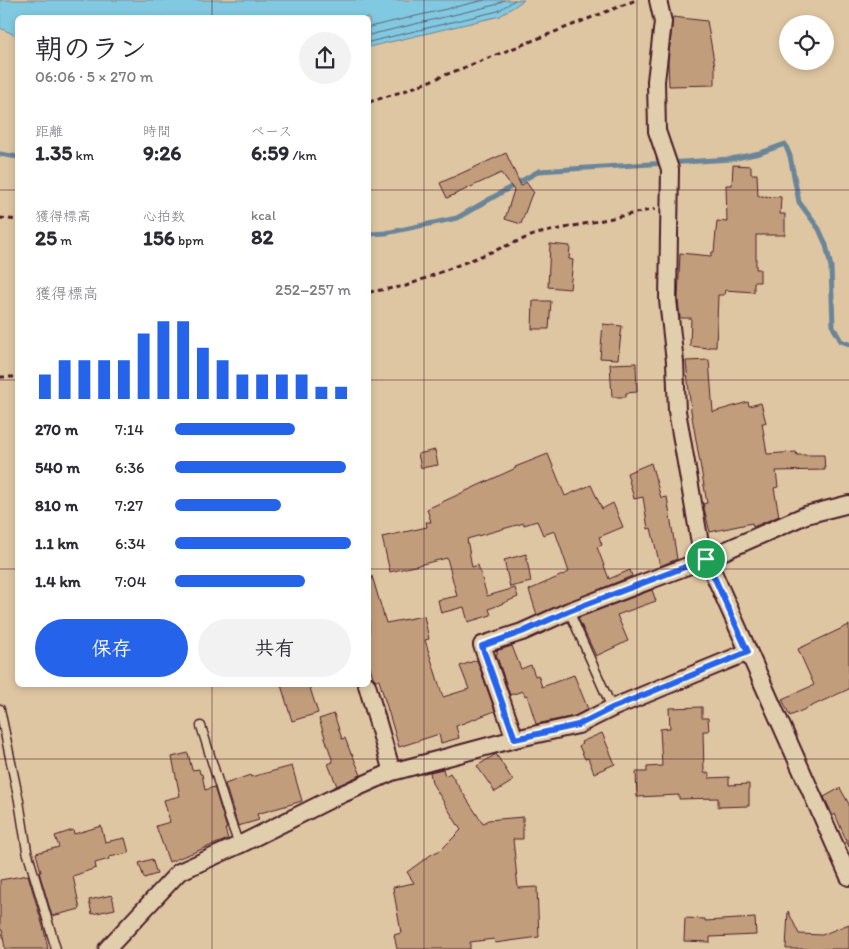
<!DOCTYPE html>
<html lang="ja">
<meta charset="utf-8">
<style>
:root{--surface:#fff;--page:#f2f2f3;--text:#2b2b33;--muted:#7c7c81;--accent:#2563eb}
body{margin:0;font-family:Itim,"Klee One",sans-serif;background:var(--page);color:var(--text);height:100vh;display:flex;flex-direction:column;font-size:19px;white-space:nowrap}
*{box-sizing:border-box;margin:0}
p{font-size:16px;color:var(--muted)}
.icon{flex:none;width:28px;height:28px;fill:none;stroke:currentColor;stroke-width:2;stroke-linecap:round;stroke-linejoin:round}
.map{position:relative;flex:1;overflow:hidden}
.drawer{position:absolute;left:15px;top:15px;width:356px;height:672px;display:flex;flex-direction:column;background:var(--surface);border-radius:8px;box-shadow:0 2px 8px #0003}
.drawer>*{flex:none}
.fabs{position:absolute;left:779px;top:15px;display:grid;gap:10px}
.fabs a{display:grid;place-items:center;width:55px;height:55px;border-radius:50%;background:var(--surface);box-shadow:0 2px 8px #0003;font-size:25px}
.pin{position:absolute;display:grid;place-items:center;width:42px;height:42px;color:#fff;margin:-21px;border:2px solid #fff;border-radius:50%;box-shadow:0 1px 5px #0007}
.round{display:grid;place-items:center;flex:none;width:52px;height:52px;border-radius:26px;background:var(--page)}
.overview{display:flex;align-items:center;justify-content:space-between;height:85px;padding:0 20px}
h1{font-size:28px;font-weight:700;line-height:38px}
.figures{display:grid;grid-template-columns:repeat(3,1fr);gap:8px;height:85px;padding:5px 20px}
.figures div{display:grid;align-content:center}
.figures b{font-size:21px;font-weight:700}
.figures small{font-size:14px;font-weight:400}
.figures p{font-size:14px}
.chart{height:140px;padding:10px 20px}
.chart p{display:flex;justify-content:space-between}
.chart svg{width:100%;height:90px;margin-top:5px;stroke:var(--accent);stroke-width:6}
.button{display:flex;gap:10px;margin-top:auto;padding:10px 20px}
.button a{flex:1;height:58px;border-radius:30px;background:var(--accent);color:#fff;font-size:20px;font-weight:700;line-height:58px;text-align:center}
.button a+a{background:var(--page);color:var(--text)}
ul{padding:0 20px;list-style:none;font-size:16px}
li{display:grid;grid-template-columns:80px 60px 1fr;align-items:center;height:38px}
li i{height:12px;border-radius:6px;background:var(--accent)}
.map>svg:first-child{display:block}
.water{fill:#81c9e1;stroke:#6b8598}
.lines{fill:none;stroke-linecap:round;stroke-linejoin:round}
.shore{stroke:#606374;stroke-width:1}
.stream{stroke:#6b8598;stroke-width:5}
.building{fill:#c29d7c;stroke:#4a1f2b}
.lane-casing{stroke:#4a1f2b;stroke-width:11}
.street-casing{stroke:#4a1f2b;stroke-width:20}
.path{stroke:#4a1f2b;stroke-width:3;stroke-dasharray:5 4;stroke-linecap:butt}
.lane{stroke:#e1ceac;stroke-width:8}
.street{stroke:#e1ceac;stroke-width:16}
.route-casing{stroke:#fff;stroke-width:10}
.route{stroke:#2563eb;stroke-width:6}
.grid{fill:none;stroke:#4a1f2b;stroke-width:1;stroke-opacity:0.55}
</style>
<div class="map">
<svg width="849" height="949" viewBox="0 0 849 949">
<rect width="100%" height="100%" fill="#dfc6a2"/>
<filter id="ink" filterUnits="userSpaceOnUse"><feTurbulence type="fractalNoise" baseFrequency=".02" numOctaves="2"/><feDisplacementMap in="SourceGraphic" scale="10" xChannelSelector="R" yChannelSelector="G"/><feConvolveMatrix kernelMatrix="1 2 1 2 8 2 1 2 1" color-interpolation-filters="sRGB"/></filter>
<g filter="url(#ink)">
<path class="water" d="M0,0H524L500,16L369,47V18H18L17,36L0,28Z"/>
<g class="lines">
<path class="shore" d="M369,27L485,0
M369,35L495,5L504,0
M369,42L498,11L515,0"/>
<path class="stream" d="M0,154L18,157
M369,234L386,233L457,218L539,171L731,159L760,153L785,144L790,156L799,202L819,229L826,245L831,267L833,327L841,341L849,344"/>
</g>
<path class="building" d="M673,17L707,21L715,67V85L669,86L668,62Z
M506,153L521,186L526,182L534,193L531,196L521,224L505,219L514,190L501,173L447,198L440,183Z
M733,165L751,166V174H757L758,196L781,197L780,214H785V235H756V269H760V282H754V292L725,290L724,295H718L716,347H708V348L690,346L691,318H680L678,300L680,253L711,256L712,252H714L717,221L727,222L726,185H732Z
M550,244L570,246L569,259L573,260L570,289L548,287Z
M533,301H551L549,329H532Z
M603,324L622,326L618,359L600,358Z
M709,360L713,412L748,402L749,406L761,403L766,423H762L767,454L796,452L797,455H824L825,470L776,471L778,487L774,488L779,516L753,527L752,523L710,532L703,504L707,503L691,411L686,361Z
M636,363L637,392L626,393V397H612L610,364Z
M435,450L438,465L421,468L418,454Z
M548,454L565,496L591,485L602,509L613,503L623,527L599,537L602,545L597,547L609,579L630,570L632,576L537,615L529,590L569,572L555,531L543,535L537,521L524,525V523L467,539L472,567L478,565L487,596L515,588L518,597L489,609L491,615L468,622L464,607L441,613L438,600L457,596L447,558L390,572L382,537L427,527L426,522H431L427,509L516,468L515,467Z
M651,463L661,498L667,497L677,559L660,566L651,528L648,529L643,497L634,499L627,473Z
M526,554L531,582L510,587L504,560Z
M369,576H372L386,623L424,616L429,639L425,640L443,697L469,689L460,666L477,660L495,711L456,726L459,738L441,743L439,734L399,747L379,680H376L373,677L369,663Z
M652,590L656,601L617,615L628,641L596,656L578,618Z
M849,625V689L790,716L782,699L814,685L798,649Z
M512,646L521,669L531,665L535,676L538,675L542,687L574,675L588,709L575,716L536,724L527,695L525,696L523,691L510,695L496,654L498,653L496,651Z
M281,685H309L318,713L292,721Z
M702,707V718H708L709,731H703L704,773H709V778L729,777V785L749,784V806L718,807V798L679,799V795L637,797L636,772H647V767L662,766L660,729L670,728L669,708Z
M334,714L342,739L345,738L351,754H352L361,775L337,786L328,764L333,762L319,719Z
M602,733L615,764L594,773L588,758L585,759L579,746L582,744L581,742Z
M188,753L192,770L199,769L200,774H202L205,790L214,787L227,829H225L228,839L169,862L156,826L170,822L164,800L180,796L172,757Z
M496,754L513,781L495,792L477,766Z
M292,766L302,801L257,814L259,820L238,826L225,784L250,775L251,777Z
M443,769L445,776L450,773L483,824L488,820L523,817V839H513L518,888L537,887L539,937L495,943L494,939L470,942V949H397L394,935L401,933L393,887L414,883L407,872L432,854L441,850L461,830L432,783L430,772Z
M840,788L849,804V847L835,814L833,816L824,797Z
M101,826L105,842L125,838L129,853L109,857V859L95,863L96,868L73,876L80,909L52,916L39,872H41L36,853L59,847L55,836L73,830L74,834Z
M152,859L157,874L144,878L139,863Z
M28,875L44,930L48,949H5L2,930H0V880Z
M112,895L115,909L92,914L89,900Z
M788,911L799,934L822,935L849,924V949H786Z
M685,918L705,919V921L755,918L756,935L710,937V942L684,941Z"/>
<g class="lines">
<defs>
<path id="lane" d="M569,611L612,708
M0,709L19,801L27,851L56,949
M201,726L229,817L239,845"/>
<path id="street" d="M658,0L663,22L656,81L657,131L670,169L668,300L675,362L677,411L700,543L849,877
M367,685L392,772
M515,739L482,645L522,632L569,611L706,559L806,515L849,504
M107,949L179,872L239,845L331,799L392,772L515,739L578,725L612,708L748,652"/>
</defs>
<use href="#lane" class="lane-casing"/>
<use href="#street" class="street-casing"/>
<path class="path" d="M369,102L407,90L636,0
M0,218L18,220
M369,292L406,286L536,234L655,209
M0,377H18"/>
<use href="#lane" class="lane"/>
<use href="#street" class="street"/>
</g>
</g>
<g class="lines" filter="url(#ink)">
<defs>
<path id="route" d="M706,559L748,652L612,708L578,725L515,739L482,646L522,632L569,611Z"/>
</defs>
<use href="#route" class="route-casing"/>
<use href="#route" class="route"/>
</g>
<path class="grid" d="M212,0V18M424,0V949M637,0V949M0,190H18M369,190H849M0,380H18M369,380H849M0,569H18M369,569H849M212,685V949M0,759H849"/>
</svg>
<div class="fabs">
<a><svg class="icon" aria-label="locate" viewBox="0 0 24 24"><circle cx="12" cy="12" r="6"/><path d="M12 2v4M12 18v4M2 12h4M18 12h4"/></svg></a>
</div>
<div class="pin" style="left:706px;top:559px;background:#1e9e55"><svg class="icon" aria-label="arrive" viewBox="0 0 24 24"><path d="M6 21V4h12l-3 4 3 4H6"/></svg></div>
<section class="drawer">
<div class="overview"><div><h1>朝のラン</h1><p>06:06 · 5 × 270 m</p></div><a class="round"><svg class="icon" aria-label="share" viewBox="0 0 24 24"><path d="M12 15V3M7 8l5-5 5 5M5 13v7h14v-7"/></svg></a></div>
<div class="figures">
<div><p>距離</p><b>1.35<small> km</small></b></div>
<div><p>時間</p><b>9:26</b></div>
<div><p>ペース</p><b>6:59<small> /km</small></b></div>
</div>
<div class="figures">
<div><p>獲得標高</p><b>25<small> m</small></b></div>
<div><p>心拍数</p><b>156<small> bpm</small></b></div>
<div><p>kcal</p><b>82</b></div>
</div>
<div class="chart"><p><span>獲得標高</span>252–257 m</p>
<svg viewBox="0 0 160 44" preserveAspectRatio="none"><path d="M5 44V32M15 44V25M25 44V25M35 44V25M45 44V25M55 44V12M65 44V6M75 44V6M85 44V19M95 44V25M105 44V32M115 44V32M125 44V32M135 44V32M145 44V38M155 44V38"/></svg>
</div>
<ul>
<li><b>270 m</b>7:14<i style="width:68%"></i></li>
<li><b>540 m</b>6:36<i style="width:97%"></i></li>
<li><b>810 m</b>7:27<i style="width:60%"></i></li>
<li><b>1.1 km</b>6:34<i style="width:100%"></i></li>
<li><b>1.4 km</b>7:04<i style="width:74%"></i></li>
</ul>
<div class="button"><a>保存</a><a>共有</a></div>
</section>
</div>
